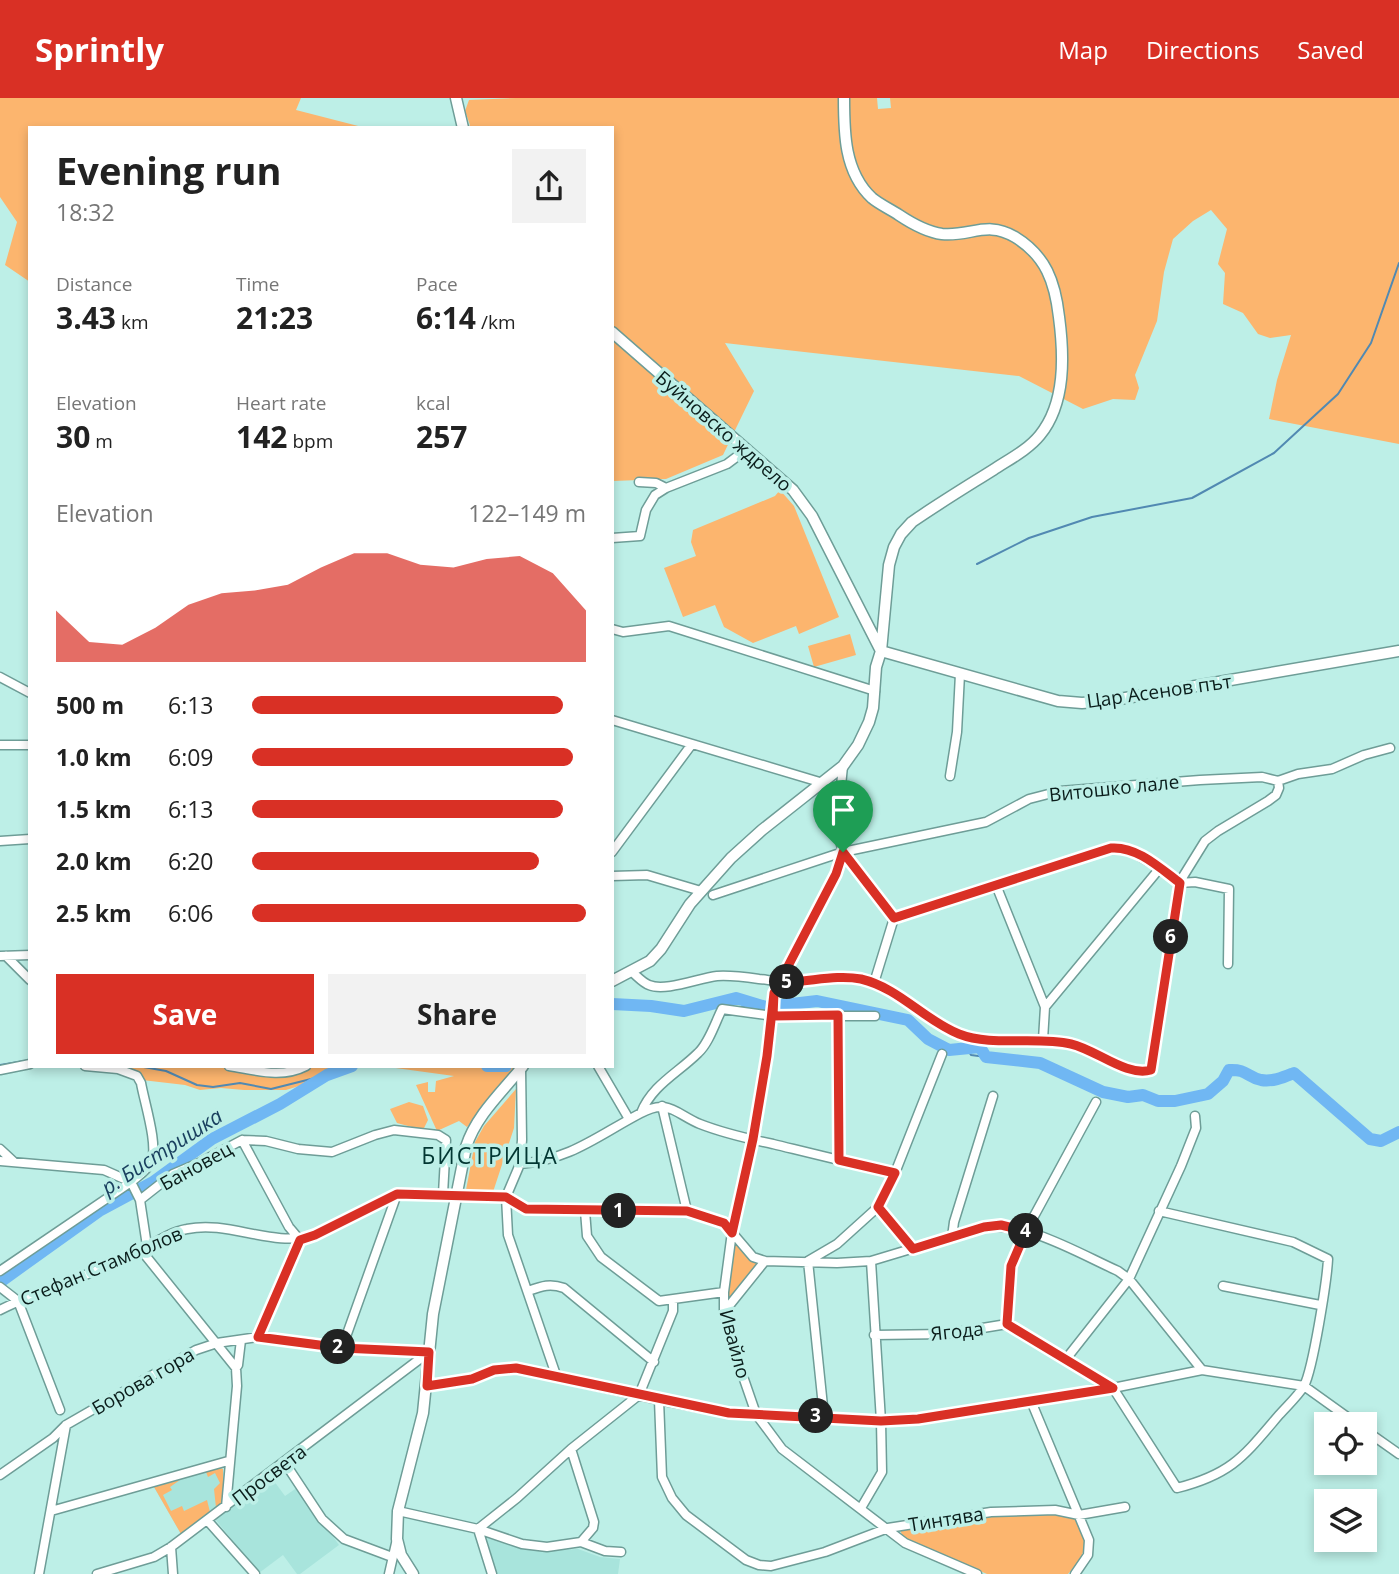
<!DOCTYPE html>
<meta charset="utf-8">
<style>
:root{--surface:#fff;--page:#f2f2f2;--text:#222;--muted:#767676;--accent:#d93025}
body{margin:0;font-family:"Open Sans",sans-serif;background:var(--page);color:var(--text);height:100vh;display:flex;flex-direction:column;font-size:26px;white-space:nowrap}
*{box-sizing:border-box;margin:0}
p{font-size:23px;color:var(--muted)}
.icon{flex:none;width:38px;height:38px;fill:none;stroke:currentColor;stroke-width:2;stroke-linecap:round;stroke-linejoin:round}
.map{position:relative;flex:1;overflow:hidden}
.side{position:absolute;left:28px;top:28px;width:586px;height:942px;display:flex;flex-direction:column;background:var(--surface);border-radius:0px;box-shadow:0 4px 10px #0003}
.side>*{flex:none}
.controls{position:absolute;left:1314px;top:1314px;display:grid;gap:14px}
.controls a{display:grid;place-items:center;width:63px;height:63px;border-radius:0px;background:var(--surface);box-shadow:0 4px 10px #0003;font-size:35px}
.pin{position:absolute;display:grid;place-items:center;width:60px;height:60px;color:#fff;margin:-72px -30px;border-radius:50% 50% 50% 0;rotate:-45deg;box-shadow:0 0 7px #0007}
.pin .icon{rotate:45deg}
.km{position:absolute;width:35px;height:35px;margin:-18px;border-radius:50%;background:#222;color:#fff;font-size:19px;line-height:35px;text-align:center}
.round{display:grid;place-items:center;flex:none;width:74px;height:74px;border-radius:0px;background:var(--page)}
.overview{display:flex;align-items:center;justify-content:space-between;height:119px;padding:0 28px}
h1{font-size:38px;font-weight:700;line-height:52px}
.metrics{display:grid;grid-template-columns:repeat(3,1fr);gap:10px;height:119px;padding:7px 28px}
.metrics div{display:grid;align-content:center}
.metrics b{font-size:30px;font-weight:700}
.metrics small{font-size:19px;font-weight:400}
.metrics p{font-size:19px}
.chart{height:196px;padding:14px 28px}
.chart p{display:flex;justify-content:space-between}
.chart svg{width:100%;height:126px;margin-top:7px;fill:var(--accent);opacity:.7}
.action{display:flex;gap:14px;margin-top:auto;padding:14px 28px}
.action a{flex:1;height:80px;border-radius:0px;background:var(--accent);color:#fff;font-size:28px;font-weight:700;line-height:80px;text-align:center}
.action a+a{background:var(--page);color:var(--text)}
ul{padding:0 28px;list-style:none;font-size:23px}
li{display:grid;grid-template-columns:112px 84px 1fr;align-items:center;height:52px}
li i{height:18px;border-radius:9px;background:var(--accent)}
header{display:flex;align-items:center;gap:42px;box-sizing:border-box;height:98px;padding:0 35px;background:var(--accent);color:#fff}
header strong{font-size:33px}
nav{display:flex;gap:38px;margin-inline-start:auto;font-size:24px}
.map>svg:first-child{display:block}
.built{fill:#a8e4dc}
.green{fill:#fcb56e}
.lines{fill:none;stroke-linecap:round;stroke-linejoin:round}
.stream{stroke:#5189b2;stroke-width:2}
.river{stroke:#70b7f3;stroke-width:12}
.minor-casing{stroke:#6e9d97;stroke-width:11}
.tertiary-casing{stroke:#6e9d97;stroke-width:13}
.minor{stroke:#fff;stroke-width:8}
.tertiary{stroke:#fff;stroke-width:10}
.route-casing{stroke:#fff;stroke-width:14}
.route{stroke:#d93025;stroke-width:9}
.labels{text-anchor:middle;stroke-width:7;stroke-linejoin:round;paint-order:stroke}
.street-label{font-size:19px;fill:#0a1d1b;stroke:#bdefe7}
.water-label{font-size:21px;font-style:italic;fill:#1a405f;stroke:#bdefe7}
.quarter-label{font-size:23px;letter-spacing:2px;fill:#023632;stroke:#bdefe7}
</style>
<header>
<strong>Sprintly</strong>
<nav><a>Map</a><a>Directions</a><a>Saved</a></nav>
</header>
<div class="map">
<svg width="1399" height="1476" viewBox="0 0 1399 1476">
<rect width="100%" height="100%" fill="#bdefe7"/>
<path class="built" d="M220,1370L223,1371L224,1376L223,1405L181,1436L154,1389Z
M271,1379L285,1398L298,1389L339,1447L300,1476H297L283,1457L259,1475L215,1421Z
M488,1439L519,1450L548,1453L578,1451L600,1459L620,1461L618,1476H494L484,1443Z"/>
<path class="green" d="M0,0H301L296,12L366,30H30V184L5,167L17,124L0,99Z
M516,0H877L878,11L891,10L890,0H1399V346L1269,321L1277,282L1291,237L1270,240L1258,236L1243,215L1223,206L1225,175L1218,166L1227,131L1211,112L1193,123L1173,141L1164,174L1157,223L1135,277L1139,290L1135,302L1113,301L1083,311L1019,278L725,245L754,293L723,357L666,381L613,383L612,30H468L470,27L465,13L469,2Z
M780,392L794,408L839,519L799,536L796,528L753,545L724,529L715,507L683,519L664,470L696,458L691,444L693,432L775,398Z
M850,536L856,557L814,569L808,548Z
M122,968H214L288,978L314,968H374H364L286,992H244L221,990L200,992L185,987L142,982Z
M381,968H517L467,1029L459,1023L437,1033L416,987L428,984V994H435L436,983L454,978Z
M516,991L514,1030L493,1094L466,1092L475,1044L484,1028Z
M409,1004L423,1008L428,1022L423,1032L397,1025L390,1011Z
M732,1134L753,1159L765,1163L724,1214Z
M220,1370L223,1371V1405L216,1410L214,1391L220,1385L215,1375L208,1379L206,1374Z
M180,1382L170,1389L172,1392L163,1397L171,1413L182,1408L184,1413L207,1402L210,1414L181,1436L154,1389Z
M1056,1415L1076,1420C1088,1448 1088,1453 1068,1476H987L903,1439L900,1432L992,1417Z"/>
<g class="lines">
<path class="stream" d="M977,466L1029,440L1092,419L1192,400L1274,355L1338,296L1371,245L1399,165
M708,907L721,908
M737,909H766
M966,949L971,957L986,959
M0,967L30,962
M138,968L166,973L197,987L213,989L240,985L271,991L327,977"/>
<path class="river" d="M612,906L651,908L684,913L736,900L766,909L817,903L908,922L928,941L949,952L980,949L986,959L1040,965L1103,994L1128,999L1143,997L1158,1003H1175L1208,996L1223,983L1229,972C1247,971 1247,979 1261,982C1273,984 1284,979 1294,975L1370,1041L1381,1043L1399,1034
M487,968H506
M0,1184L99,1113L153,1084L212,1041L280,1006L327,977L352,968"/>
<defs>
<path id="minor" d="M639,384L656,385L666,390
M612,440L640,438L646,412L655,397L666,390L727,366L747,351
M612,531L623,534L669,528L875,593
M0,579L30,595
M612,622L823,685
M0,647H30
M843,668L838,718L839,739L843,754L836,776L774,895L767,958L753,1041L732,1134L724,1194V1214L737,1261L756,1316L782,1351L905,1445L977,1476
M950,678L957,634L960,576
M1278,683L1298,676L1332,671L1364,657L1390,650
M0,743L30,741
M612,754L692,646
M843,754L894,820
M612,778L647,777L701,793
M996,787L1045,909L1043,942
M713,797L843,754L986,724L1029,701L1060,693L1200,682L1262,679L1278,683
M894,820L1111,750L1129,752L1160,770L1179,785L1195,784L1229,791L1228,866
M0,858L30,857
M6,858L30,882
M632,874C637,878 643,885 649,887C665,894 699,880 717,878C731,877 745,879 759,881C769,882 780,884 791,884C814,884 836,877 859,881C899,888 924,925 961,937C997,948 1036,938 1072,946C1098,953 1126,979 1151,972L1179,785L1205,743L1218,733L1268,703L1276,697L1279,690L1278,683
M874,885L894,820
M1045,909L1160,770
M838,917L839,1062
M85,968L118,971
M117,968L118,971L137,978L141,985C144,1003 159,1049 151,1064C147,1073 138,1078 131,1084L140,1102L147,1148
M229,968C255,972 281,981 306,968
M598,968L629,1021
M521,970L522,1042L520,1066L506,1099L508,1137L556,1277
M0,972L30,966
M662,1008L687,1113
M641,1015C668,1000 676,1016 700,1026C723,1035 749,1041 773,1046C814,1056 854,1066 895,1075
M242,1042L289,1129L300,1142L258,1239
M0,1051L14,1064
M0,1063L104,1072L131,1084
M520,1066C572,1061 597,1038 641,1015C652,987 678,975 698,955C709,945 715,925 722,911L773,918H875
M140,1102L173,1076L199,1065L242,1042L266,1043L298,1051L332,1054L375,1037L394,1032L438,1037L446,1042L443,1096
M878,1109L913,1151
M585,1113L587,1138L601,1159L659,1203L724,1194
M952,1139L954,1124L993,998
M141,1152L236,1270L237,1288L226,1409
M0,1173L131,1084
M1223,1188L1320,1207
M0,1189L18,1203L60,1312
M528,1193C542,1188 550,1185 564,1190L654,1264
M0,1212C40,1192 84,1179 125,1161C146,1152 164,1135 187,1131C230,1122 271,1150 315,1137L397,1096L506,1099L526,1111L687,1113L724,1125L753,1159L765,1163L837,1165L871,1163L984,1129C1027,1124 1078,1155 1118,1173L1129,1181L1202,1272
M724,1214L765,1163
M1007,1226L1011,1168L1020,1144L1096,1004
M874,1237L946,1236L1007,1226L1113,1290L1177,1390C1232,1376 1244,1358 1279,1317C1287,1308 1298,1298 1304,1288C1313,1271 1327,1182 1328,1161L1293,1144L1159,1113
M342,1250L397,1096
M1066,1261L1129,1181L1181,1068L1196,1030L1195,1018
M236,1270L238,1267L241,1242
M427,1288L472,1281L493,1272L516,1270L659,1302L729,1315L881,1323L918,1321L1113,1290L1202,1272L1304,1288L1357,1326
M659,1302L662,1379L672,1400L686,1417L746,1462L759,1467L771,1468L825,1454L888,1430L991,1414L1055,1412L1079,1417L1125,1409
M1031,1303L1089,1442L1088,1457L1075,1476
M824,1318L808,1163L837,1146L878,1109L895,1075L942,956
M1365,1332L1399,1356
M571,1351L594,1424L593,1430L581,1444
M285,1365L322,1421L344,1441L392,1459
M0,1377L53,1340L66,1327L196,1252L217,1245L258,1239L342,1250L429,1254
M861,1410L882,1374L881,1323L871,1163
M51,1413L228,1363
M398,1413L478,1431L522,1446L547,1449L581,1444L605,1453L621,1454
M207,1422L255,1476
M171,1449L173,1476
M39,1476L66,1327
M97,1476L154,1459L171,1449L429,1254
M389,1476L397,1441
M492,1476L478,1431L517,1400L571,1351L639,1297L673,1213V1201"/>
<path id="tertiary" d="M456,0L463,30
M612,234L793,392L812,418L881,553
M881,553L1058,603L1082,605L1108,603L1399,553
M612,883L650,863L661,851L690,806L731,760L762,732L843,668L858,647L869,624L873,610L876,569L881,553L889,467L894,449L901,436L912,424C938,406 966,389 993,372C1008,362 1028,352 1040,337C1066,305 1064,257 1059,219C1055,184 1046,158 1015,139C987,122 970,139 942,136C927,134 911,125 899,117C890,111 879,106 872,100C844,74 844,34 844,0
M413,1476L401,1457L397,1441L398,1413L423,1315L433,1216L466,1049C476,1017 503,993 523,968"/>
</defs>
<use href="#minor" class="minor-casing"/>
<use href="#tertiary" class="tertiary-casing"/>
<use href="#minor" class="minor"/>
<use href="#tertiary" class="tertiary"/>
</g>
<g class="lines">
<defs>
<path id="route" d="M843,754L836,776L774,895L767,958L753,1041L732,1135L724,1125L687,1113L526,1111L506,1099L397,1096L315,1137L300,1142L258,1239L342,1250L429,1254L427,1288L472,1281L494,1272L516,1270L729,1315L881,1323L918,1321L1113,1290L1007,1226L1011,1168L1026,1133L1001,1127L984,1129L913,1151L878,1109L895,1075L839,1062L838,917L773,918L774,895L780,884C807,885 834,876 861,881C899,890 924,922 959,936C992,949 1036,938 1071,946C1097,952 1126,979 1151,972L1180,785C1160,770 1137,748 1111,750L894,820L843,754"/>
</defs>
<use href="#route" class="route-casing"/>
<use href="#route" class="route"/>
</g>
<g class="labels">
<g class="street-label">
<text transform="translate(724 333) rotate(41)" y="7">Буйновско ждрело</text>
<text transform="translate(1159 593) rotate(-8)" y="7">Цар Асенов път</text>
<text transform="translate(1114 690) rotate(-6)" y="7">Витошко лале</text>
<text transform="translate(196 1068) rotate(-29)" y="7">Бановец</text>
<text transform="translate(101 1168) rotate(-23)" y="7">Стефан Стамболов</text>
<text transform="translate(957 1233) rotate(-6)" y="7">Ягода</text>
<text transform="translate(735 1246) rotate(75)" y="7">Ивайло</text>
<text transform="translate(143 1283) rotate(-30)" y="7">Борова гора</text>
<text transform="translate(269 1377) rotate(-37)" y="7">Просвета</text>
<text transform="translate(946 1421) rotate(-9)" y="7">Тинтява</text>
</g>
<g class="water-label">
<text transform="translate(162 1054) rotate(-33)" y="7">р. Бистришка</text>
</g>
<g class="quarter-label">
<text x="490" y="1066">БИСТРИЦА</text>
</g>
</g>
</svg>
<div class="controls">
<a><svg class="icon" aria-label="locate" viewBox="0 0 24 24"><circle cx="12" cy="12" r="6"/><path d="M12 2v4M12 18v4M2 12h4M18 12h4"/></svg></a>
<a><svg class="icon" aria-label="layers" viewBox="0 0 24 24"><path d="M12 4l9 5-9 5-9-5zM3 14l9 5 9-5"/></svg></a>
</div>
<div class="pin" style="left:843px;top:754px;background:#1e9e55"><svg class="icon" aria-label="arrive" viewBox="0 0 24 24"><path d="M6 21V4h12l-3 4 3 4H6"/></svg></div>
<b class="km" style="left:619px;top:1113px">1</b>
<b class="km" style="left:338px;top:1249px">2</b>
<b class="km" style="left:816px;top:1318px">3</b>
<b class="km" style="left:1026px;top:1133px">4</b>
<b class="km" style="left:787px;top:884px">5</b>
<b class="km" style="left:1171px;top:839px">6</b>
<section class="side">
<div class="overview"><div><h1>Evening run</h1><p>18:32</p></div><a class="round"><svg class="icon" aria-label="share" viewBox="0 0 24 24"><path d="M12 15V3M7 8l5-5 5 5M5 13v7h14v-7"/></svg></a></div>
<div class="metrics">
<div><p>Distance</p><b>3.43<small> km</small></b></div>
<div><p>Time</p><b>21:23</b></div>
<div><p>Pace</p><b>6:14<small> /km</small></b></div>
</div>
<div class="metrics">
<div><p>Elevation</p><b>30<small> m</small></b></div>
<div><p>Heart rate</p><b>142<small> bpm</small></b></div>
<div><p>kcal</p><b>257</b></div>
</div>
<div class="chart"><p><span>Elevation</span>122–149 m</p>
<svg viewBox="0 0 160 44" preserveAspectRatio="none"><path d="M0 44V26L10 37L20 38L30 32L40 24L50 20L60 19L70 17L80 11L90 6L100 6L110 10L120 11L130 8L140 7L150 13L160 26V44z"/></svg>
</div>
<ul>
<li><b>500 m</b>6:13<i style="width:93%"></i></li>
<li><b>1.0 km</b>6:09<i style="width:96%"></i></li>
<li><b>1.5 km</b>6:13<i style="width:93%"></i></li>
<li><b>2.0 km</b>6:20<i style="width:86%"></i></li>
<li><b>2.5 km</b>6:06<i style="width:100%"></i></li>
</ul>
<div class="action"><a>Save</a><a>Share</a></div>
</section>
</div>
